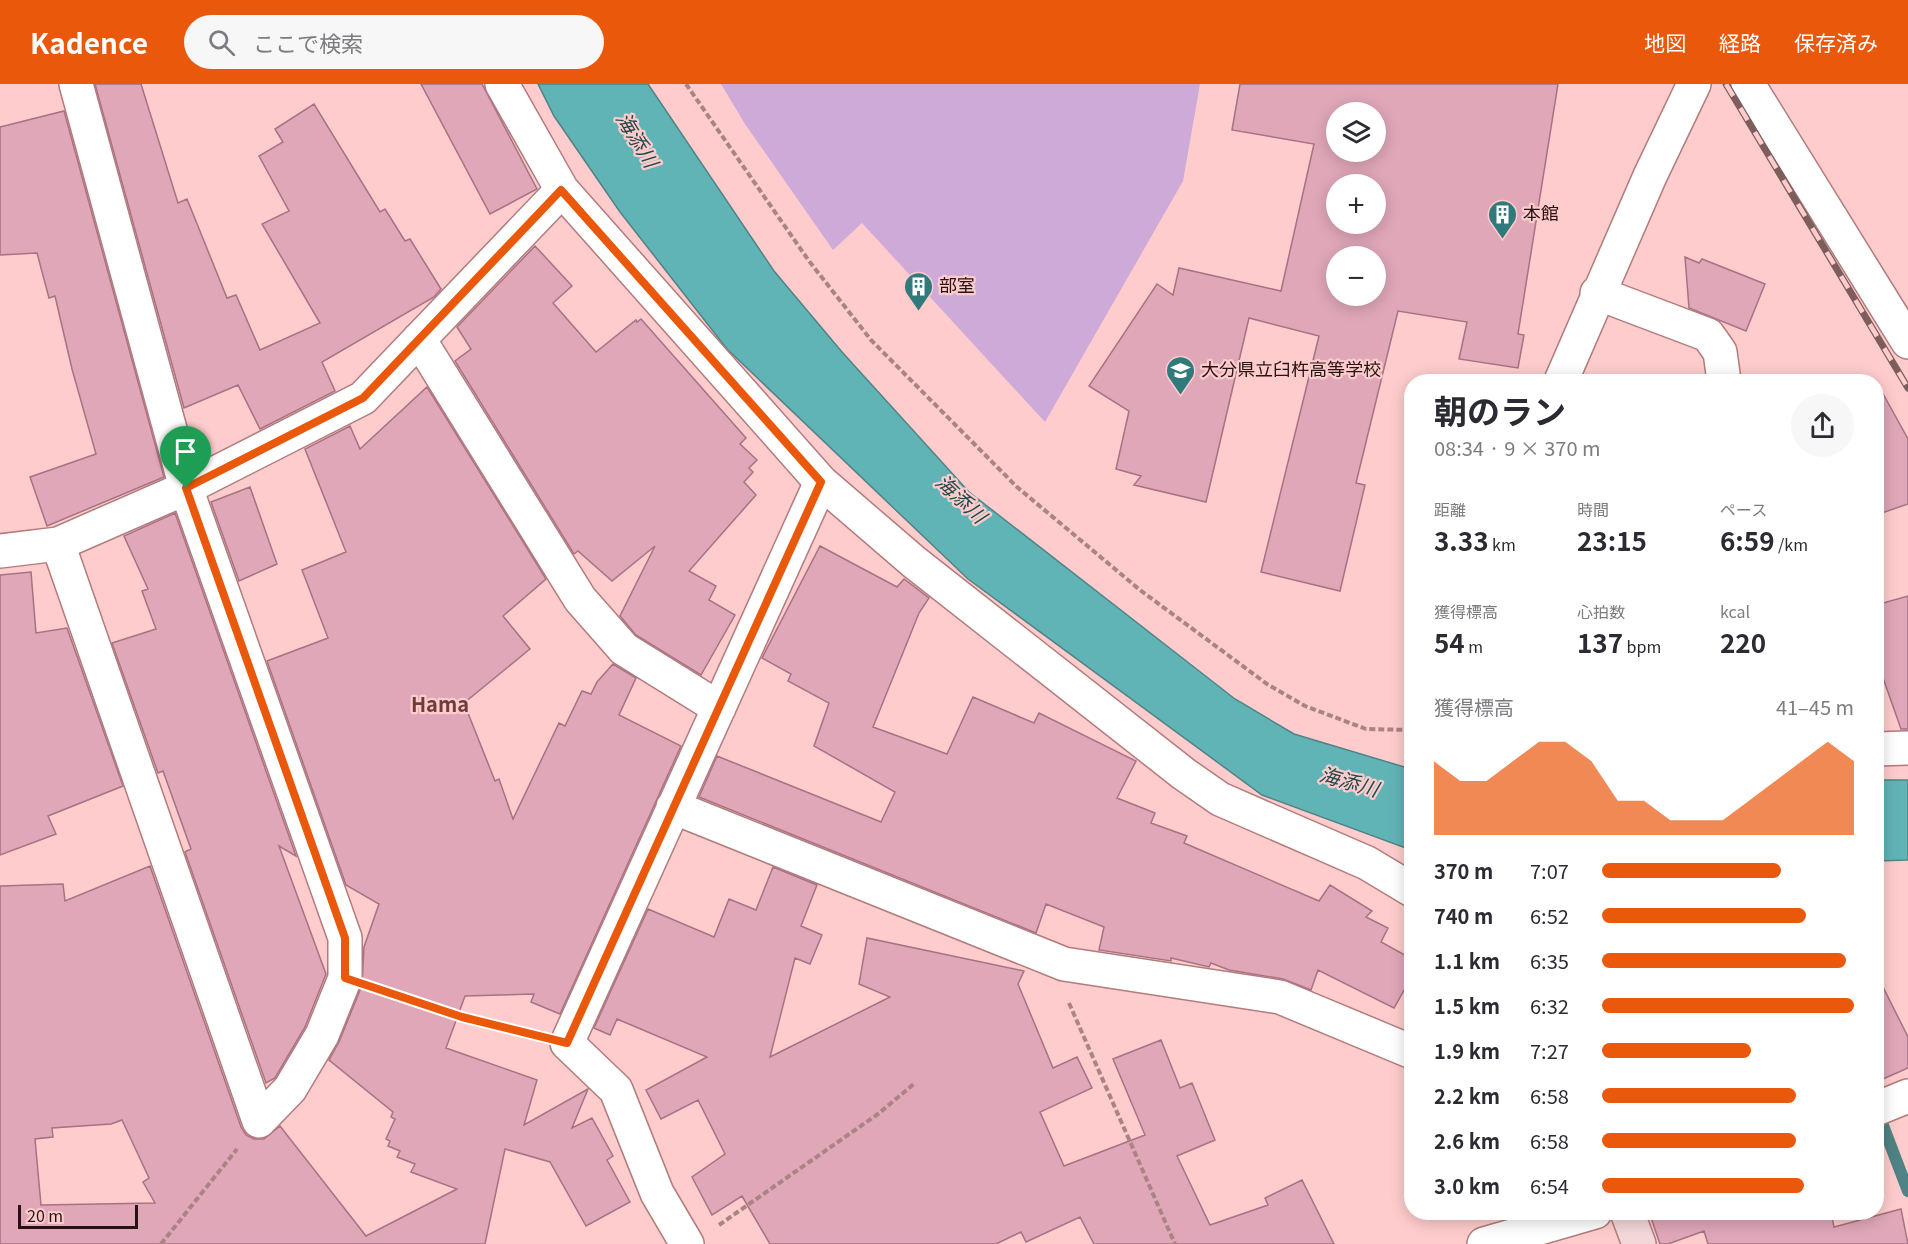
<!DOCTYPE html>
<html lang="ja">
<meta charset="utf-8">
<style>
:root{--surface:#fff;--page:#f7f7f7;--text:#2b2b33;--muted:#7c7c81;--accent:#ea580c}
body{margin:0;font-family:Georgia,"Noto Sans JP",serif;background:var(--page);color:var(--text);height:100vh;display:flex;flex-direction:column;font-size:22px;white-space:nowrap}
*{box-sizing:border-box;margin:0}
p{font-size:20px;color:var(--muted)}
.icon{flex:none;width:33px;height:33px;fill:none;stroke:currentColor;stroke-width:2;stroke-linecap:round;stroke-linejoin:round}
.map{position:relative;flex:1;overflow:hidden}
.sheet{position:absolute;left:1404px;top:290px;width:480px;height:846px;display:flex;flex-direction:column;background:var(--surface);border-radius:24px;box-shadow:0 3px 15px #0003}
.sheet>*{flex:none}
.buttons{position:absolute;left:1326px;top:18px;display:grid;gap:12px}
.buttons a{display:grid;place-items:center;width:60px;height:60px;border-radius:50%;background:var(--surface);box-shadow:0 3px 15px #0003;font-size:30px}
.scale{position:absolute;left:18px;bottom:15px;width:120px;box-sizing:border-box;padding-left:6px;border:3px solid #281213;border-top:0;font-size:16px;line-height:21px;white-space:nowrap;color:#281213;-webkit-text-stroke:4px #fecccc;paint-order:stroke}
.pin{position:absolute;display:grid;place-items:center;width:51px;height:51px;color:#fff;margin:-62px -26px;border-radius:50% 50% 50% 0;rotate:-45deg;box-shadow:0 0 6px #0007}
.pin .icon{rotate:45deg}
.round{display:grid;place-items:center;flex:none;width:63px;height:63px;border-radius:32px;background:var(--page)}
.overview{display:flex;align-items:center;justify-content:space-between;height:102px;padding:0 30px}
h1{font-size:33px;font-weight:700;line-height:45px}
.stats{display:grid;grid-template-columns:repeat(3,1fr);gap:9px;height:102px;padding:6px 30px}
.stats div{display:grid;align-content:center}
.stats b{font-size:26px;font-weight:700}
.stats small{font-size:16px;font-weight:400}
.stats p{font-size:16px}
.chart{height:168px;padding:12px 30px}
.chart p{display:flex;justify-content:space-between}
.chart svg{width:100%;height:108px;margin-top:6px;fill:var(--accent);opacity:.7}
ul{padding:0 30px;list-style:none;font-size:20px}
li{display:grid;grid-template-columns:96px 72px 1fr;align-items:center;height:45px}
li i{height:15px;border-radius:8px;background:var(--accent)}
header{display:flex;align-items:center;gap:36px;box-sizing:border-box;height:84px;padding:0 30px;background:var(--accent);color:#fff}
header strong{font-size:28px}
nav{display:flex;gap:33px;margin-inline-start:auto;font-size:21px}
.search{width:420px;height:54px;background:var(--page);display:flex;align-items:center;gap:15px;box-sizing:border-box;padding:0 21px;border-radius:33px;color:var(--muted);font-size:22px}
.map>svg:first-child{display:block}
.green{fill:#cdaad7}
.water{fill:#61b4b6;stroke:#508385;stroke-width:1.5}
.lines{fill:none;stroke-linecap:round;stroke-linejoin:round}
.stream{stroke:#508385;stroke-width:12}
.building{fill:#e0a7b9;stroke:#a77283;stroke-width:1.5;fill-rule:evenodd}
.street-casing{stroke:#b37b7c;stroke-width:36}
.secondary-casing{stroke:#b37b7c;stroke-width:36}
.path{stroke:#aa8383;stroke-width:4;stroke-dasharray:6 3;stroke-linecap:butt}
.street{stroke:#fff;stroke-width:33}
.secondary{stroke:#f4d7d8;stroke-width:33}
.rail-casing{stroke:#7e5d5d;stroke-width:7}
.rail{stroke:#fecccc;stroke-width:4.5;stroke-dasharray:14;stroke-linecap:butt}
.route-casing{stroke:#fff;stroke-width:12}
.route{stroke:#ea580c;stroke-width:8}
.labels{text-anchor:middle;stroke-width:4.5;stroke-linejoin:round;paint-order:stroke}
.poi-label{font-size:18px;fill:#281213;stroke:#fecccc;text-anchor:start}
.water-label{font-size:20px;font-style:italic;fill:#22494a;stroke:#fecccc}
.neighbourhood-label{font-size:20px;font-weight:bold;fill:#6e3c3d;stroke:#fecccc}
</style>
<header>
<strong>Kadence</strong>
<div class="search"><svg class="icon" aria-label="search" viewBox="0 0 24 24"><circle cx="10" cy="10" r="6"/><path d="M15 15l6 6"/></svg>ここで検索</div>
<nav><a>地図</a><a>経路</a><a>保存済み</a></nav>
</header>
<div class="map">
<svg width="1908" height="1160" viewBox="0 0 1908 1160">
<rect width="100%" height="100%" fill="#fecccc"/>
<path class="green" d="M721,0H1200L1183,97L1045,338L862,139L833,166L745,40Z"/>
<path class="water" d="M538,0H648L774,187L842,268L969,408L1235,615L1294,650L1411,685V766L1262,711L968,495L727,265L620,128L554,32Z
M1877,696H1908V776L1877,777Z"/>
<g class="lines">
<path class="stream" d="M1882,1039L1908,1107"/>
</g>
<path class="building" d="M95,0H141L178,119L187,115L227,214L236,211L260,266L320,239L262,140L289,127L259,72L283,58L275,45L314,20L380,128L385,125L405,157L410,155L441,205L434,213L322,278L335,307L260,345L238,301L184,324Z
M421,0H482L537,105L490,130Z
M1240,0H1558L1518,250L1524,251L1518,284L1459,275L1467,238L1398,227L1356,399L1365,401L1340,507L1261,488L1319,252L1249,234L1206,418L1134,401L1141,392L1116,385L1129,327L1089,302L1157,200L1173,211L1179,184L1281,207L1314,60L1232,46ZM1336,28H1376V68H1336ZM1336,100H1376V140H1336ZM1336,172H1376V212H1336Z
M64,27L164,393L47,442L30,393L96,370L72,285L55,212L49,214L37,169L0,171V43Z
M535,162L572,202L553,219L596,268L636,236L637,238L641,235L746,354L740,360L757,376L749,384L753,388L744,398L756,411L689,487L716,502L709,516L735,531L701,591L636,551L620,532L655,462L612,497L578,467L574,470L455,277L471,265L457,243Z
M1685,173L1699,179L1702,175L1765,200L1746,247L1689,224Z
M1876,297L1908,355V420L1876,431Z
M427,303L546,495L503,532L530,565L464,619L495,697L499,695L513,735L559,639L565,642L582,607L591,610L597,598L613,580L636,594L619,631L681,662L560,930L531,918L534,910L465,912L446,964L537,996L524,1041L588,1005L572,1044L592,1034L613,1072L607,1076L630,1118L586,1142L550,1078L505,1065L485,1160H0V802L63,800L65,817L150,782L241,1043L246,1051L254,1055H264L280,1042L366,1152L457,1105L411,1088L415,1080L397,1073L400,1067L388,1062L390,1057L386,1055L395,1035L391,1033L393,1028L329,976L339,958L362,901L364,863L379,820L346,801L267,577L328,554L302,486L346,468L305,365L350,342L360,365ZM122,1036L149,1094L143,1098L155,1119L41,1121L35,1055L53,1053L52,1044L111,1040Z
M250,403L277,480L239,497L211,418Z
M175,429L296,772L279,762L326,890L305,943L275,994L266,999L185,768L191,765L163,687L158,689L112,559L156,545L142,507L148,505L124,452Z
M820,462L897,503L904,495L929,514L919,529L873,643L947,670L973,613L1034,639L1039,629L1136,677L1117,714L1155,729L1151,739L1187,752L1184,759L1319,817L1330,801L1372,827L1366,833L1388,844L1381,858L1412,875V892L1394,924L1318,886L1311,906L1283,895L1229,886L1211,879L1209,883L1171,874V877L1099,866L1104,843L1046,820L1036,849L699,713L717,672L881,738L895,708L814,662L829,619L788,597L791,590L762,574Z
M31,488L36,549L67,544L123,702L48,732L56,750L0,771V491Z
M1908,512V645H1901L1876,574V521Z
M773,783L817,801L801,842L822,851L810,880L795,874L770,973L890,913L859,900L867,854L1024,887L1018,900L1053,984L1077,973L1092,1004L1040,1028L1064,1082L1145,1051L1113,975L1161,956L1180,1004L1192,999L1215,1056L1177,1072L1210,1141L1268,1121L1265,1114L1302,1096L1334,1160H1094L1080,1133L1026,1158L1021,1148L996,1160H770L742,1112L712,1131L692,1093L725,1070L698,1016L661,1035L646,1006L707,973L617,935L610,951L594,944L648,825L714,853L729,815L756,826Z
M1876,889L1908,953V984L1876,998Z
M1901,1125L1908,1160H1708L1704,1147L1668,1160H1660L1649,1128H1831L1834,1143Z"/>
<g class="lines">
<defs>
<path id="street" d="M502,0L562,106L821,398L914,478L1184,690L1220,715L1367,779L1412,806
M1748,0L1908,258
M1597,209L1708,251L1720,268L1724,297
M419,255L580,515L624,565L719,624
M1561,297L1650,92L1694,0
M58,460L259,1037L290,1005L322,951L345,894V854L186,404L76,0
M0,467L58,460L186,404L363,314L562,106
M1876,665L1908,664
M673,723L1064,880L1280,913L1412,968
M1876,1025L1908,1012
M687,1160L657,1109L616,1006L567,959L821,398
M1484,1160L1595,1128"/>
<path id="secondary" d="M1627,1128L1639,1160"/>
</defs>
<use href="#street" class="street-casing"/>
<use href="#secondary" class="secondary-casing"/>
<path class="path" d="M686,0L809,177L871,256L1017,403L1140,506L1267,600L1305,622L1366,645L1412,646
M379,906L462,933L530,950
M1069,919L1175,1160
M719,1141L878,1030L915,999
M161,1160L237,1065"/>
<use href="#street" class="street"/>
<use href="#secondary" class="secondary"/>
<defs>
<path id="rail" d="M1726,0L1908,304"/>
</defs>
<use href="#rail" class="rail-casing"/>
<use href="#rail" class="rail"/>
</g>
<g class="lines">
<defs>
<path id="route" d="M561,106L821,398L567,959L462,933L345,894V854L186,404L363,314Z"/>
</defs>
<use href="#route" class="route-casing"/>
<use href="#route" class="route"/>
</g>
<defs>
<symbol id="building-pin" viewBox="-11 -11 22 30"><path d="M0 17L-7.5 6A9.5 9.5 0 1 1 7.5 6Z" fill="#307a7c" stroke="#fecccc"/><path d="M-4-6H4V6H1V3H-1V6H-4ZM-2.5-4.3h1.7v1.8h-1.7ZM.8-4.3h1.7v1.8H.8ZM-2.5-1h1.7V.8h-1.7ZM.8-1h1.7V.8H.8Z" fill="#fff"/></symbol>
<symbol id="school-pin" viewBox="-11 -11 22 30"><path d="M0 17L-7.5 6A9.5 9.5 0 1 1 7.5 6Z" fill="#307a7c" stroke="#fecccc"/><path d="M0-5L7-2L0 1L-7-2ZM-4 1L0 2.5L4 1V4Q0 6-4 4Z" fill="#fff"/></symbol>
</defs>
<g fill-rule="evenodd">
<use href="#building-pin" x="1486" y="114" width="33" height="45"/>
<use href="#building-pin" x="902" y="186" width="33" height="45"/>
<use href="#school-pin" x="1164" y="270" width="33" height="45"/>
</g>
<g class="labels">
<g class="poi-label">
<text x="1523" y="136">本館</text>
<text x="939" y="208">部室</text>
<text x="1201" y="292">大分県立臼杵高等学校</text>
</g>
<g class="water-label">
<text transform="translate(637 56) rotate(59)" y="7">海添川</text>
<text transform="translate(961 415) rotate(43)" y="7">海添川</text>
<text transform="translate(1349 698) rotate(16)" y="7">海添川</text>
</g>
<g class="neighbourhood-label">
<text x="440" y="628">Hama</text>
</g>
</g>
</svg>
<div class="buttons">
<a><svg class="icon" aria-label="layers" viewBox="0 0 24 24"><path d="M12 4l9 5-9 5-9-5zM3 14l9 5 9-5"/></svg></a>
<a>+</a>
<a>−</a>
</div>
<div class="scale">20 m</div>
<div class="pin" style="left:186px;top:404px;background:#1e9e55"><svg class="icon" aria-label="arrive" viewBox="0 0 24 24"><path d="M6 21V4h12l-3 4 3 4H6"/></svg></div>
<section class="sheet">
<div class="overview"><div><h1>朝のラン</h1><p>08:34 · 9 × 370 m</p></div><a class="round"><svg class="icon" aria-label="share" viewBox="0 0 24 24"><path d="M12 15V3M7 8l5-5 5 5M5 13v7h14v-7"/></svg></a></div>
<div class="stats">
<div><p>距離</p><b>3.33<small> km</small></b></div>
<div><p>時間</p><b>23:15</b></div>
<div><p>ペース</p><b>6:59<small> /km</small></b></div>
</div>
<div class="stats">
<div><p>獲得標高</p><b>54<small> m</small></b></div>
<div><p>心拍数</p><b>137<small> bpm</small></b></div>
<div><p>kcal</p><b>220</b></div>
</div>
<div class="chart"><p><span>獲得標高</span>41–45 m</p>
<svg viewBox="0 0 160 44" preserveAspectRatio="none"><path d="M0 44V14L10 22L20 22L30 14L40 6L50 6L60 14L70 30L80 30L90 38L100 38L110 38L120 30L130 22L140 14L150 6L160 14V44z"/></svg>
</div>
<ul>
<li><b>370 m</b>7:07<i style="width:71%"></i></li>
<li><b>740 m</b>6:52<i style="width:81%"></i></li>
<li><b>1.1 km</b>6:35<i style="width:97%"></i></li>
<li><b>1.5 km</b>6:32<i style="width:100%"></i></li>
<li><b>1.9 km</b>7:27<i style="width:59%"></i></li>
<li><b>2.2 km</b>6:58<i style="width:77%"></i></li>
<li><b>2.6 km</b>6:58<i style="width:77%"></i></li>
<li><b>3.0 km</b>6:54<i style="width:80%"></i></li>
</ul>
</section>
</div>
